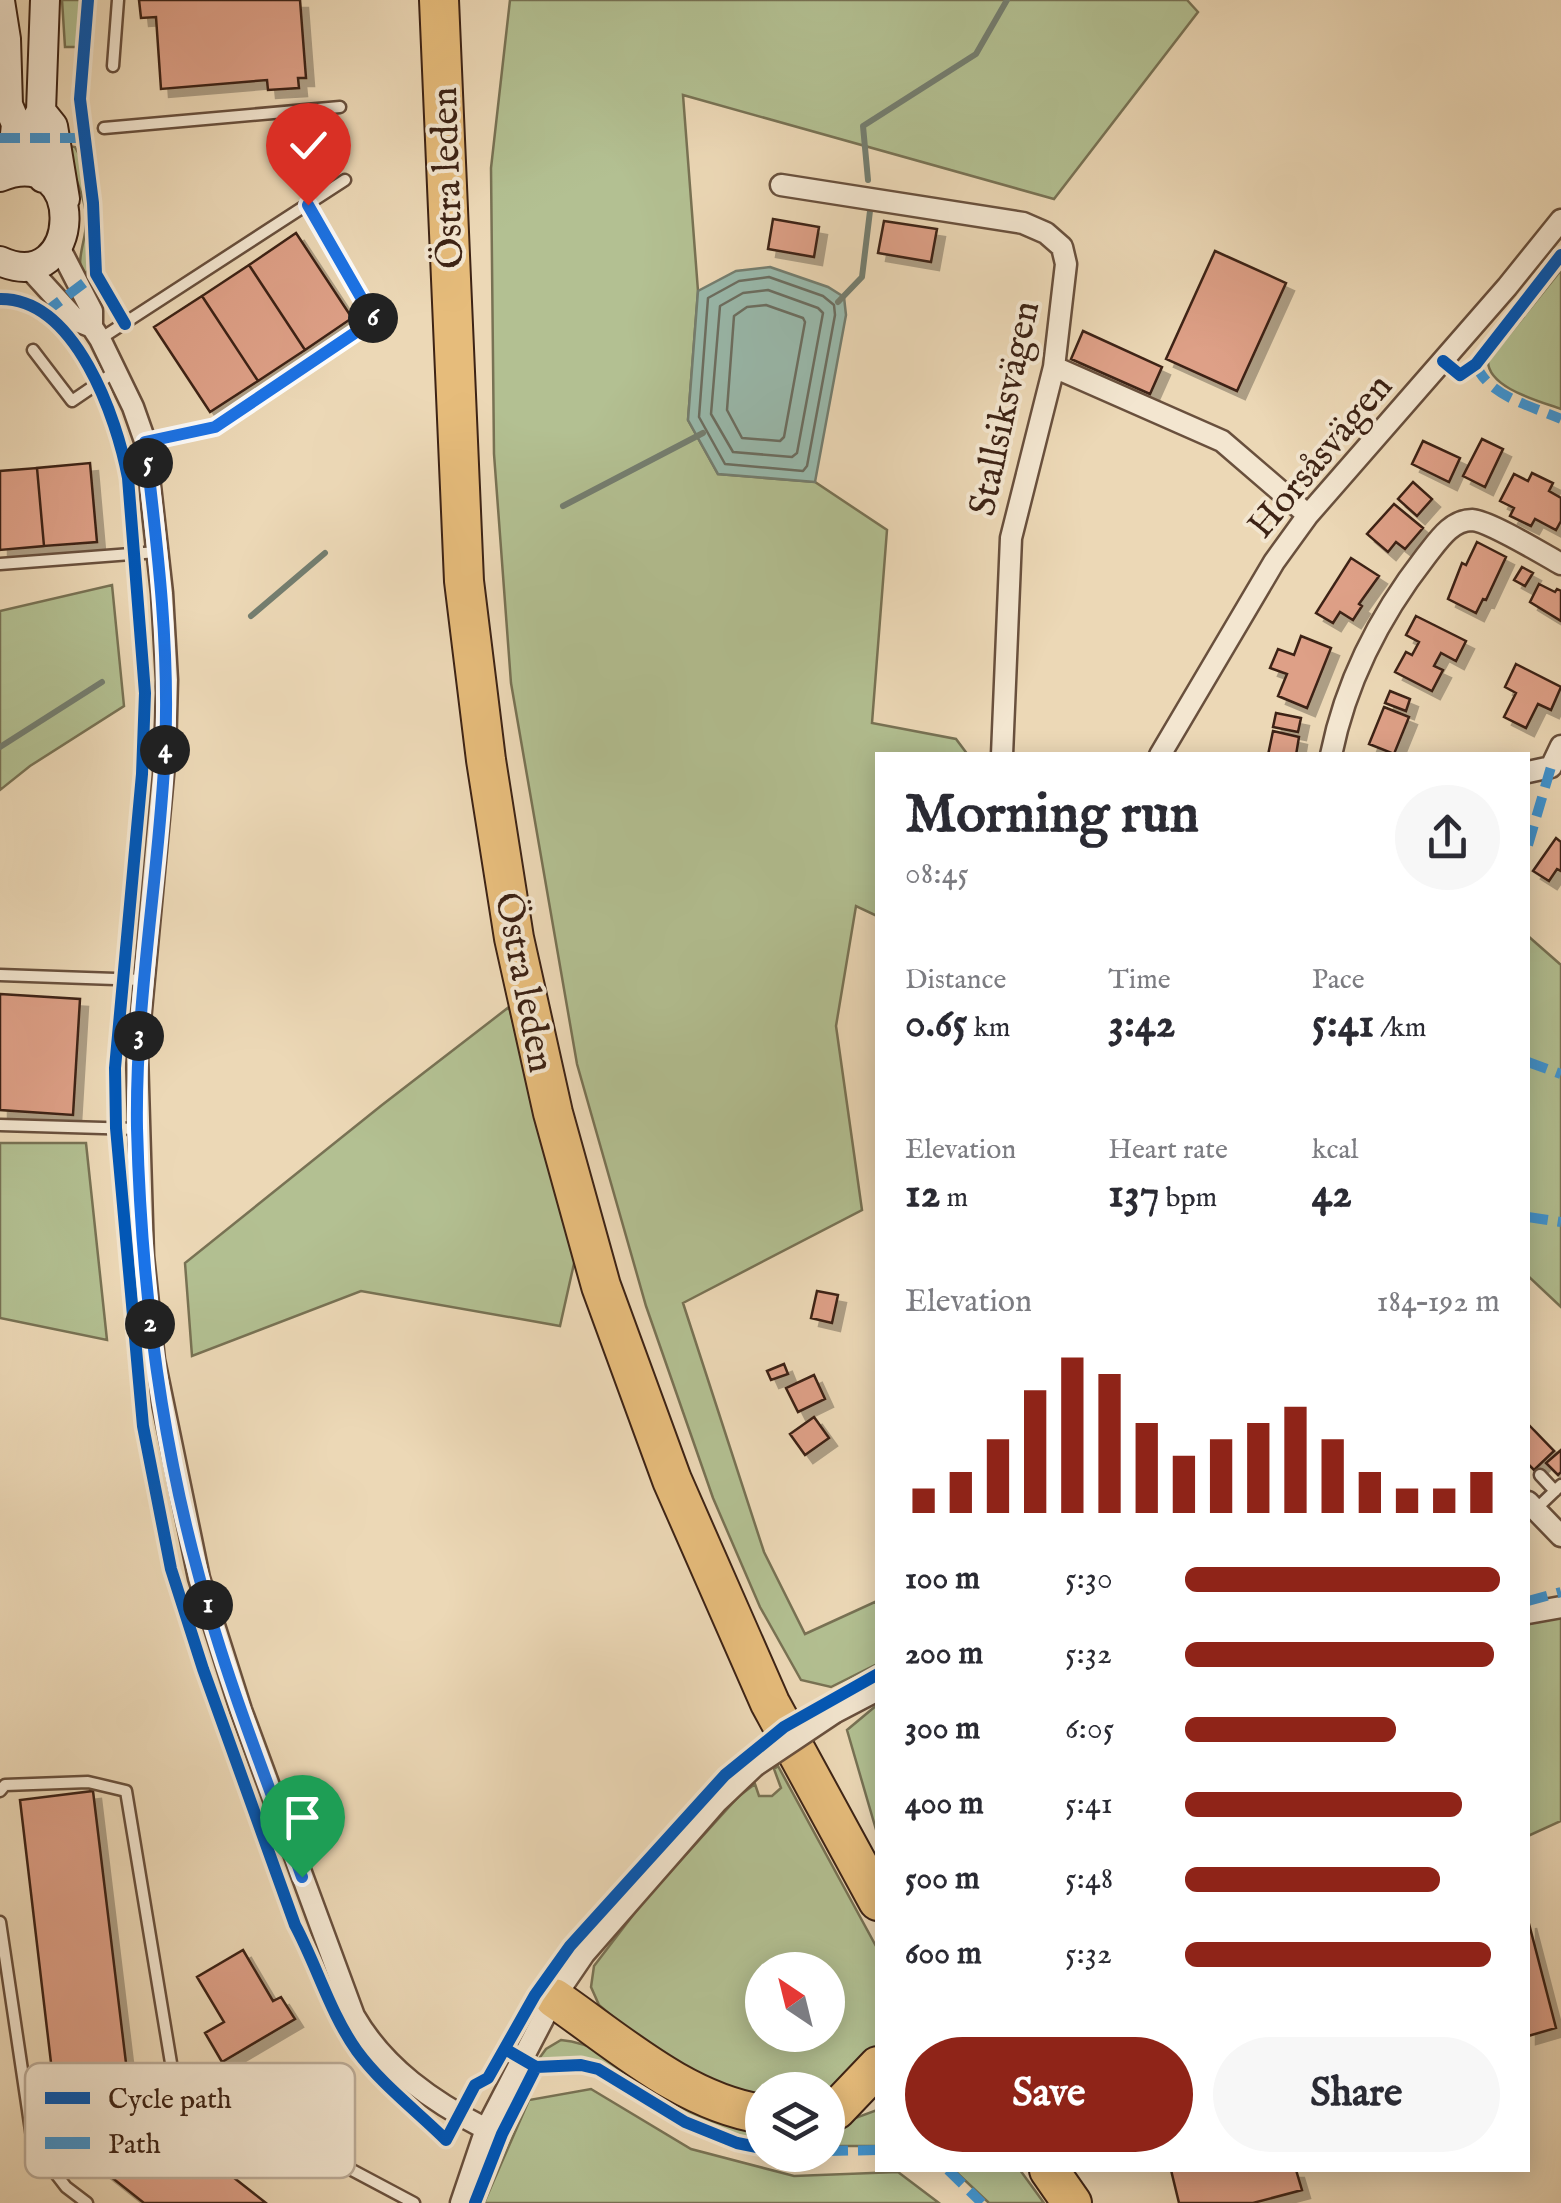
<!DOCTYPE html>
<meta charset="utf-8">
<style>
:root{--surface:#fff;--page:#f7f7f7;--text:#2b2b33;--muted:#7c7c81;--accent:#8f2418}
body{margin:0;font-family:"IM FELL English",serif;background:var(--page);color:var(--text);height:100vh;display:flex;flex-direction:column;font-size:38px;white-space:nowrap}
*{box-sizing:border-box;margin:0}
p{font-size:32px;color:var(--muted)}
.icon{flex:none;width:55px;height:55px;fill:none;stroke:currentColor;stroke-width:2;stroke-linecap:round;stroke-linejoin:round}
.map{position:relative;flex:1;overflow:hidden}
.side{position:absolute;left:875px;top:752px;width:655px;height:1420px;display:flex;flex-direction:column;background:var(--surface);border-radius:0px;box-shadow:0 5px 25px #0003}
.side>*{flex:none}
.needle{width:65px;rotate:325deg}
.fabs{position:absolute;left:745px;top:1952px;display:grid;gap:20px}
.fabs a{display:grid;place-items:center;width:100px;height:100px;border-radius:50%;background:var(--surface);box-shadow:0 5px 25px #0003;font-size:50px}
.pin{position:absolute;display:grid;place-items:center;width:85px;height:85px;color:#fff;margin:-102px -42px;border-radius:50% 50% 50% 0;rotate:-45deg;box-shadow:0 0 10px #0007}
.pin .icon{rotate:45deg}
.km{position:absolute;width:50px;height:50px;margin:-25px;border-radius:50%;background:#222;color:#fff;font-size:28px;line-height:50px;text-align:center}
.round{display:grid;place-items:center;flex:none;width:105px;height:105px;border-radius:52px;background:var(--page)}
.headline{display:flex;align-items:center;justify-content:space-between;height:170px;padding:0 30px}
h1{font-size:55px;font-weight:700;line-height:75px}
.figures{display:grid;grid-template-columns:repeat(3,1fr);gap:15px;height:170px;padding:10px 30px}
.figures div{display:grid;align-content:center}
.figures b{font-size:42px;font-weight:700}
.figures small{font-size:28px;font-weight:400}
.figures p{font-size:28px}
.chart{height:280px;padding:20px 30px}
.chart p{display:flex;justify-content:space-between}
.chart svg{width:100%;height:180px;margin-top:10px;stroke:var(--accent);stroke-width:6}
.cta{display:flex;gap:20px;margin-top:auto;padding:20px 30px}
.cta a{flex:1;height:115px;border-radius:60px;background:var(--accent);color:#fff;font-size:40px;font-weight:700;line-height:115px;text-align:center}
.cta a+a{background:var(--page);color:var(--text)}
ul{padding:0 30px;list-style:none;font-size:32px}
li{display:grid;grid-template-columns:160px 120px 1fr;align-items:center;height:75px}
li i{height:25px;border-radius:12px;background:var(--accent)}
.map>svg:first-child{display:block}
.green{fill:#b3c092;stroke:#787254;stroke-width:2.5;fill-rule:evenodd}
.water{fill:#99baad;stroke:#747e70;stroke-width:2.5}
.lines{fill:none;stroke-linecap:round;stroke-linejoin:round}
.shore{stroke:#6b6e61;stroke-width:2.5}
.stream{stroke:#747e70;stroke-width:6}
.building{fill:#dea087;stroke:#3d2315;stroke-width:2.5;filter:url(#shadow)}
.lane-casing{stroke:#69503d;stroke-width:15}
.street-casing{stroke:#69503d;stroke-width:25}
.secondary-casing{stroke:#3d2315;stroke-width:32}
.highway-casing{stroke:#3d2315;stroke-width:42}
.lane{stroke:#f3e6d0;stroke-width:10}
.street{stroke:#f3e6d0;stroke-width:20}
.secondary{stroke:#f3e6d0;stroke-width:28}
.highway{stroke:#e6bc7b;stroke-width:38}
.street-bridge-casing{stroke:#69503d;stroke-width:25;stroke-linecap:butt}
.street-bridge{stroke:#f3e6d0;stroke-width:20}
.quiet{stroke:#3f95d3;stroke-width:10;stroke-dasharray:20 10;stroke-linecap:butt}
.cycleway-casing{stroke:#f3e6d0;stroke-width:19}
.cycleway{stroke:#0057b8;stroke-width:12}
.route-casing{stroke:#fff;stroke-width:20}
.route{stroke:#1a73e8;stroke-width:12}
.labels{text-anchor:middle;stroke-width:8;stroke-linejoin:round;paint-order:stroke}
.street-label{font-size:38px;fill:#3d2315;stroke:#f3e6d0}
.key{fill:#f3e6d0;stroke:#bcac98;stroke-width:2.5}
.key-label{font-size:28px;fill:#3d2315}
</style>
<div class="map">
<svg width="1561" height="2203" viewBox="0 0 1561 2203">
<defs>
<filter id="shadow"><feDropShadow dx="8" dy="8" stdDeviation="0" flood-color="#0004"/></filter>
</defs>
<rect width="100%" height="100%" fill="#ecd8b6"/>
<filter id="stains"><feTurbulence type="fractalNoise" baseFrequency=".002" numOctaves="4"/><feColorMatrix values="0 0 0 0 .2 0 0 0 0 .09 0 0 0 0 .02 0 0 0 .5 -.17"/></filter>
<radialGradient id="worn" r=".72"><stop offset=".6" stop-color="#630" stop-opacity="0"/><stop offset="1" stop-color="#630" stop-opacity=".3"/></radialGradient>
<path class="green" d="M62,0H84L77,47H65Z
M510,0H1187L1198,12L1054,199L683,95L698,291L688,420L718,474L815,482L887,530L872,723L956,739L968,755H878L877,916L856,906L836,1026L862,1210L683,1303L764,1552L805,1634L877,1601V1664L831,1687L801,1680L760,1607L713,1498L646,1306L577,1064L511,683L494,454L491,168Z
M64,145L75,147L82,160L88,196L90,268L85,274L81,273C77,253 88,236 86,216C85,195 70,167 64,145Z
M1561,270V409C1539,401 1488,388 1488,361Z
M112,585L124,706L30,766L0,790V611Z
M1528,936L1561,965V1307L1528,1276Z
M509,1007L575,1259L560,1326L361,1291L192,1356L185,1263L382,1105Z
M0,1143H86L107,1340L0,1318Z
M1561,1617V1821L1528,1836V1624Z
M877,1705V1833L847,1730Z
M778,1766L877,1948V2047L867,2068L828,2097V2090H762V2101L752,2100L653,2051L599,2005L591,1987L594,1966L643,1902L739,1796L755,1784L759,1796H772L781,1788L774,1769ZM762,1970H828V2035H762Z
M561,2040C626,2045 688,2129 762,2132V2144C690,2131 661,2096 599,2066L584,2061L543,2064L538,2060L546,2049Z
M591,2089L691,2149L794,2176L898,2172L939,2203H484L529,2100Z
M877,2110V2146H828V2128Z
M954,2170H1020L1044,2203H989Z"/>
<path class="water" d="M770,267L828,287L844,297L846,315L815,482L718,474L688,420L698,291L736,271Z"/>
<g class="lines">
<path class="shore" d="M769,277L823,296L834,305L835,315L807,466L803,471L725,464L699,417L708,298L739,281Z
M768,290L818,308L823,313L797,453L792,457L733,452L711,414L720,306L743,293Z
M766,305L803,318L805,322L784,437L780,441L742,438L727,410L734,316L747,307Z"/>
<path class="stream" d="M868,180L863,126L976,54L1007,0
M838,302L862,277L870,211
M563,506L703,433
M251,616L325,553
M0,747L102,682"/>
</g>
<path class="building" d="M139,0H300L306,78H298L299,88L268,90L267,80L161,89L156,17L141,18Z
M773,219L819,227L814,257L768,249Z
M884,221L937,229L931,262L878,253Z
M296,233L352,318L305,350L249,265Z
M1215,251L1286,283L1237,391L1166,359Z
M249,265L305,350L258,381L202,296Z
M202,296L258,381L210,412L154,327Z
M1083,331L1162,367L1150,394L1071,359Z
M1482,439L1503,449L1485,487L1463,476Z
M1423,441L1460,458L1449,482L1412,464Z
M90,463L97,542L44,546L37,468Z
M37,468L44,546L0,550V471Z
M1532,473L1553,483L1549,491L1561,498V521L1556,530L1535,519L1531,526L1510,516L1514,508L1500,501L1514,474L1528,481Z
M1413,482L1432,499L1417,516L1398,499Z
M1394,504L1423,528L1405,549L1396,542L1388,552L1367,534Z
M1477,542L1506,557L1486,600L1483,599L1476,613L1448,599L1462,563L1466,565Z
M1351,558L1379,576L1359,604L1362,606L1353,620L1340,612L1333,623L1316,613Z
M1522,567L1533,573L1525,586L1514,580Z
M1539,584L1555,592L1557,589L1561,591V621L1530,602Z
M1416,616L1466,641L1456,661L1441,653L1434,666L1443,670L1432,691L1395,672L1406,652L1412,655L1419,642L1406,635Z
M1301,636L1331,648L1307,708L1278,696L1287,674L1270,668L1278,649L1294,655Z
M1516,664L1561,687L1551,710L1538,704L1526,728L1504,717L1516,693L1505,687Z
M1390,691L1410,699L1406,711L1385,703Z
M1384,707L1409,717L1394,754L1369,744Z
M1276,713L1301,718L1298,732L1273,727Z
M1273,731L1299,737L1296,755H1268Z
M1556,838L1561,842V871L1557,869L1549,881L1533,871Z
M0,994L80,999L73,1115L0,1110Z
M817,1291L838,1295L832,1323L811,1318Z
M784,1364L788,1374L771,1380L767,1371Z
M814,1375L825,1399L798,1412L786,1388Z
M814,1417L829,1438L805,1455L790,1434Z
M1528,1424L1554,1451L1534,1470L1528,1464Z
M1561,1450V1472L1558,1475L1546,1463Z
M93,1791L130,2096L266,2203H144L72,2146L58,2122L20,1800Z
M1528,1920L1556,2028L1528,2036Z
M243,1950L273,2001L281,1997L295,2019L222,2062L205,2033L224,2022L197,1977Z
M1171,2170H1296L1302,2190L1253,2203H1179Z"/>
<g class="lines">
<defs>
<path id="lane" d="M113,66L118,0
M104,128L340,107
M100,339L345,180
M33,350L72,401L116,371
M145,441L215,427L374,320L308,205
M0,564L157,552
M0,975L144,980
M0,1125L137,1129
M1540,1475L1555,1491
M1536,1509L1561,1485
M0,1791L5,1785L88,1782L126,1791L173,2075L414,2203
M0,1922L33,2144L66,2187L87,2203"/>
<path id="street" d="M781,185L1023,223L1046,233L1062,247L1066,264L1054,367L1011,538L1002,755
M58,245L92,311V327
M26,265L77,321L92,327L100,339L133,407L145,441L162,593L167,680L165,754L137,1053L143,1256L154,1360L199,1578L241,1710L354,2016C384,2068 433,2102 486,2129
M1054,367L1222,441L1308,515
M1160,755L1274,562L1308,515L1507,287L1561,220
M1331,755C1346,681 1380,615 1426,556C1438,541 1451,520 1472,520C1489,521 1543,554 1561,564
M1551,767L1561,746
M1528,772L1551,767
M1528,1502L1561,1536
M1528,1613L1561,1607
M834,1713L878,1690
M461,2203L486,2129L554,1998L584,1954L717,1802L755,1766"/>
<path id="secondary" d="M0,1L6,39L8,105L16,124L13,154L4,174
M41,111L53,126L65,199
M0,177C89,141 83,299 0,261
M43,178C32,154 27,134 41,111L45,0"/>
<path id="highway" d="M439,0L464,581L486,760L514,938L553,1113L601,1286L672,1480L770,1703L878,1901
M554,1998C618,2042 684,2102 762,2114
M836,2110L878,2066
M1049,2170L1072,2203"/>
</defs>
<use href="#lane" class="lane-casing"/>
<use href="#street" class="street-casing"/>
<use href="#secondary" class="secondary-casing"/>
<use href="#highway" class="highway-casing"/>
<use href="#lane" class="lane"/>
<use href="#street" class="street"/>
<use href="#secondary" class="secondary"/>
<use href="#highway" class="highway"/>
<defs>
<path id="street-bridge" d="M755,1766L834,1713"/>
</defs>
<use href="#street-bridge" class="street-bridge-casing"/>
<use href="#street-bridge" class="street-bridge"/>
<path class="quiet" d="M0,138H83
M44,313L96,274
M1476,364C1487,396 1532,406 1561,419
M1528,845L1551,767
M1528,1062L1561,1074
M1528,1217L1561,1222
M1528,1601L1561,1592
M828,2151L878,2150
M948,2170L982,2203"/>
<defs>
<path id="cycleway" d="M88,0L80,99L93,203L96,274L125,324
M0,299C76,298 117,419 128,478L145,693L142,774L115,1068L116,1128L143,1426L171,1569L203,1669L295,1925C317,1966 330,2013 357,2051C381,2084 418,2112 446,2140L475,2085L488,2078L535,1995L570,1946L725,1775L784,1727L878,1674
M1443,361L1460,375L1476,364L1561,255
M505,2049L536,2067L581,2065L598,2069L685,2122L737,2143L762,2148
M475,2203L502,2134L536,2067"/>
</defs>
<use href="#cycleway" class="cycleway-casing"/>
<use href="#cycleway" class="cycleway"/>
</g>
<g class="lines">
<defs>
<path id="route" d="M302,1877C266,1778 226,1679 199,1576C159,1430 141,1279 137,1128C135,1001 159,877 165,751C170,647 157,544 145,442L215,427L374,320L308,205"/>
</defs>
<use href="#route" class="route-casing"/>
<use href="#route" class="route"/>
</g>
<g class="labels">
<g class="street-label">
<text transform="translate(446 178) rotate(-92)" y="13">Östra leden</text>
<text transform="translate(1003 408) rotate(-78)" y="13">Stallsiksvägen</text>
<text transform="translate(1319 455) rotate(-50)" y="13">Horsåsvägen</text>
<text transform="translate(526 982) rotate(79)" y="13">Östra leden</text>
</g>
</g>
<rect x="25" y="2063" width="330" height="115" rx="15" class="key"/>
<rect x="45" y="2092" width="45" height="12" fill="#0057b8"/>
<rect x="45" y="2137" width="45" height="12" fill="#3f95d3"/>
<g class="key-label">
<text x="108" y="2108">Cycle path</text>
<text x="108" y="2153">Path</text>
</g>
<rect width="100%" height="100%" filter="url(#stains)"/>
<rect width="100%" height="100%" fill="url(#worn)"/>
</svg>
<div class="fabs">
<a><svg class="needle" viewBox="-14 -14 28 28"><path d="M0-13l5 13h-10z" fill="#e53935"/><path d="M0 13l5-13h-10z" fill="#7c7c81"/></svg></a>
<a><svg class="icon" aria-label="layers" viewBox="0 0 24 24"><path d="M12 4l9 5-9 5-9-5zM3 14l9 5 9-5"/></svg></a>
</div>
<div class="pin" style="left:302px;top:1877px;background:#1e9e55"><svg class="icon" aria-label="arrive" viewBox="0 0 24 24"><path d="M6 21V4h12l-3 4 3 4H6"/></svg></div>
<div class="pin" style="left:308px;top:205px;background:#d93025"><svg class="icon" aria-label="check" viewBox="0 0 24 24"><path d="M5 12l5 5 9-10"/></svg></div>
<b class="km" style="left:208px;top:1605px">1</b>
<b class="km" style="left:150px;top:1324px">2</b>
<b class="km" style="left:139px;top:1036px">3</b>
<b class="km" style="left:165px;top:750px">4</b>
<b class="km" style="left:148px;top:463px">5</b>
<b class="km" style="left:373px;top:318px">6</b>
<section class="side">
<div class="headline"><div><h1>Morning run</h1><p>08:45</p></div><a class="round"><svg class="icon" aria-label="share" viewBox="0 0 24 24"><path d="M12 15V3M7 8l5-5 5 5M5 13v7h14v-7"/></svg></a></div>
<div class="figures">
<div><p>Distance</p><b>0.65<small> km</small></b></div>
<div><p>Time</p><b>3:42</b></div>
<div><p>Pace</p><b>5:41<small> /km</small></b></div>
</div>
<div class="figures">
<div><p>Elevation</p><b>12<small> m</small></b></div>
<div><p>Heart rate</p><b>137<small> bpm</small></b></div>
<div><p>kcal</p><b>42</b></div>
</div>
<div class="chart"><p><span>Elevation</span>184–192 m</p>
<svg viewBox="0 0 160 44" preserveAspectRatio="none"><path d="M5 44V38M15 44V34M25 44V26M35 44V14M45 44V6M55 44V10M65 44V22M75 44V30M85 44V26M95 44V22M105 44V18M115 44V26M125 44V34M135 44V38M145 44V38M155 44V34"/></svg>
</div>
<ul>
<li><b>100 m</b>5:30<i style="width:100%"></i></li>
<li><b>200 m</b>5:32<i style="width:98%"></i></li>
<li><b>300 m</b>6:05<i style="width:67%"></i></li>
<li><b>400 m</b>5:41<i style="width:88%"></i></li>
<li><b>500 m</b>5:48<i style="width:81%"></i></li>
<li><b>600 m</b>5:32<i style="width:97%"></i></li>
</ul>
<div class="cta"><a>Save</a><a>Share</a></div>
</section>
</div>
